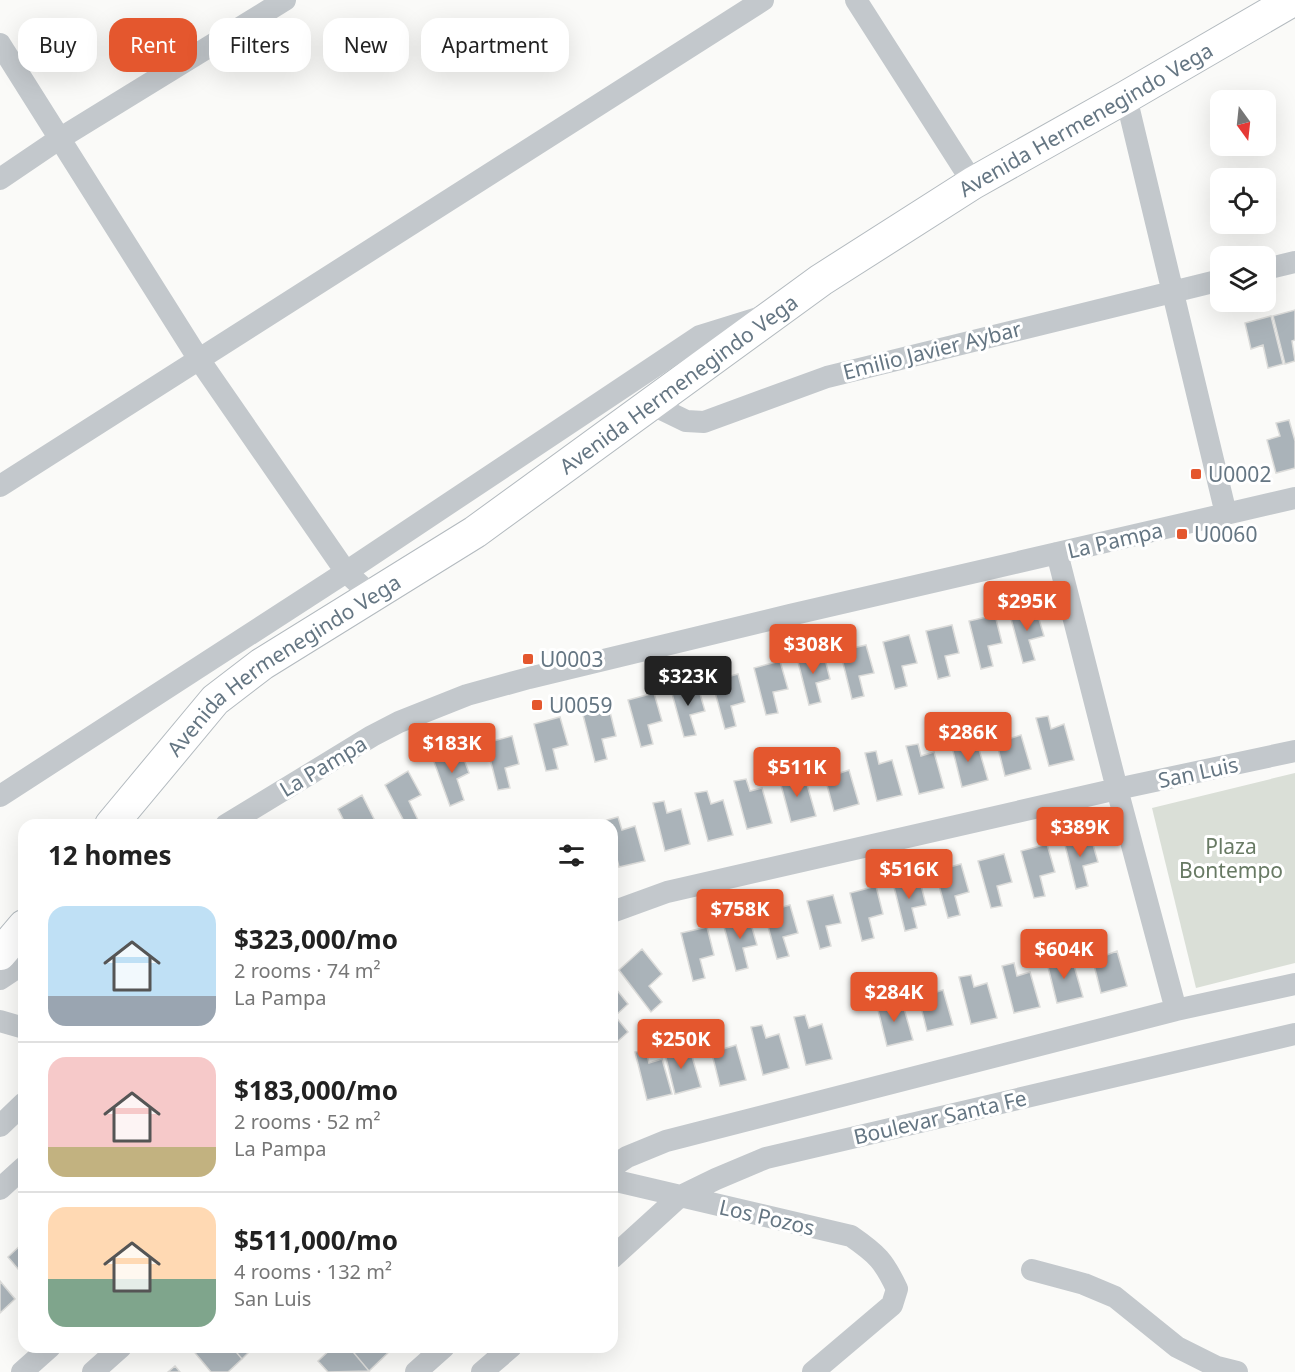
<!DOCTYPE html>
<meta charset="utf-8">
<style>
:root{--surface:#fff;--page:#f6f6f6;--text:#222;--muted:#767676;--line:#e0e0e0;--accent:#e4572e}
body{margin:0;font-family:"Noto Sans",sans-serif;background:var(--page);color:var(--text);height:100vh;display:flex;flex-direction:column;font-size:22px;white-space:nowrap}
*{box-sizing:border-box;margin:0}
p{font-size:20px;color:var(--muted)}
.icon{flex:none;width:33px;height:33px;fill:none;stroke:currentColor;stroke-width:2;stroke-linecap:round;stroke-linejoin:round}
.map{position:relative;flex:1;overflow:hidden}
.drawer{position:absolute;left:18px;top:819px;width:600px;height:534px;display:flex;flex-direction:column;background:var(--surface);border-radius:18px;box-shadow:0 6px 24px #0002}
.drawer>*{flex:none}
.banner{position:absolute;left:18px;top:18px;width:600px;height:54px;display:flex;gap:12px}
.needle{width:39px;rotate:165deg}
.tools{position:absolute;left:1210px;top:90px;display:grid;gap:12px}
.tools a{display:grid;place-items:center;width:66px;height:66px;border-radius:12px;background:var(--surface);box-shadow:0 6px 24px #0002;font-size:30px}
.price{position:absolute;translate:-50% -51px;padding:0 14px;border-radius:6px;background:var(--accent);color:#fff;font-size:20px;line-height:39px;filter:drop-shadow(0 2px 3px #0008)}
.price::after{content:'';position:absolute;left:50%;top:36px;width:18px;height:14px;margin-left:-9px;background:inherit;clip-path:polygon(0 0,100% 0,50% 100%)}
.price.current{background:#222;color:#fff}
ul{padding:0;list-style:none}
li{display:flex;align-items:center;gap:18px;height:150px;padding:0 30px}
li+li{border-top:2px solid var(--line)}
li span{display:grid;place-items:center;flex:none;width:168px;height:120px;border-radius:18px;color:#555}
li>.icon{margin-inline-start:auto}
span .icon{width:72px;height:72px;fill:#fffc;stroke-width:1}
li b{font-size:26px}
h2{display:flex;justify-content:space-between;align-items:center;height:72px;padding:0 30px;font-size:26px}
.chip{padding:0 21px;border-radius:18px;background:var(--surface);box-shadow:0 6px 24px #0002;font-size:21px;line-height:54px}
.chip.current{background:var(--accent);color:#fff}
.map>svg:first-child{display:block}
.green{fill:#dadfd7}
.building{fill:#aab3b9;stroke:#dcdcda;stroke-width:1.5}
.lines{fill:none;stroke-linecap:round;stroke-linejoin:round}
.secondary-casing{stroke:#b3babf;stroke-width:34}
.street{stroke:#c3c8cc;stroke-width:22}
.secondary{stroke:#fff;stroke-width:32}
.poi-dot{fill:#e4572e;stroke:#fff;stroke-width:2}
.labels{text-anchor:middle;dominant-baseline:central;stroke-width:6;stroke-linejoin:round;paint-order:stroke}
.street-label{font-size:21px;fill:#657683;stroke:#fff}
.poi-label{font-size:21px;fill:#657683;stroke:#fff;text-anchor:start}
.park-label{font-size:21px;fill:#687a64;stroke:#fff}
</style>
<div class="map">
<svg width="1295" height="1372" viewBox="0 0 1295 1372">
<rect width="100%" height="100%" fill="#fafaf8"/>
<path class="green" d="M1295,773V963L1196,988L1152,808Z"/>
<path class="building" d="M1295,310V340L1292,341L1295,361L1285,364L1273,316Z
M1271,316L1283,364L1268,368L1263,345L1251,349L1245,323Z
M1289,420L1295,441V468L1276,473L1267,440L1280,436L1276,423Z
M1036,609L1044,636L1029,640L1035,660L1023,663L1010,615Z
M995,615L1002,643L988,646L993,666L981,669L969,621Z
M952,625L959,653L945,656L950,676L938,679L926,631Z
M909,635L917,663L902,666L907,686L895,689L883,642Z
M866,645L874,673L859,676L864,696L852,699L840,651Z
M823,651L830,679L816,683L821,702L809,705L797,658Z
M780,661L788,689L773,692L778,713L766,715L754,668Z
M738,674L745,702L731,706L736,726L725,729L712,681Z
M697,683L705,711L690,715L696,735L684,737L671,690Z
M654,693L662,721L648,725L653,744L641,747L628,700Z
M609,708L616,736L602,739L607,759L595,762L583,715Z
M1048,716L1051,729L1064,724L1074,760L1049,766L1036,718Z
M560,717L568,745L553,749L558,769L546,771L534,724Z
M1005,726L1008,739L1021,735L1031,769L1005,776L993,728Z
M512,736L519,764L505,768L510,788L498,790L486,743Z
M962,737L965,750L978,746L988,780L962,787L950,739Z
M918,744L921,756L934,752L944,788L919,794L906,746Z
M460,748L469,773L457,779L464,800L450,806L433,759Z
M876,751L879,764L892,760L902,795L877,801L865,753Z
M833,761L837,774L849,770L859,804L834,811L821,763Z
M408,771L421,795L409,801L418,820L406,825L385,785Z
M790,772L793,785L806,781L816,816L791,822L778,774Z
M746,779L750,791L762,788L772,823L747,829L734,781Z
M707,791L711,804L723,800L733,835L708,841L695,793Z
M362,795L374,819L362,825H346L338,809Z
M664,801L667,813L681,809L690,844L665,851L653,803Z
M618,817L622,830L635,826L645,861L619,867L612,839V825H608L607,820Z
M1090,834L1098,862L1083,866L1088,886L1076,889L1064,841Z
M1047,844L1055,872L1040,876L1045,896L1034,898L1021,851Z
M1004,854L1012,882L997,886L1002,906L991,908L978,861Z
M961,864L969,892L955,896L960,915L948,918L935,871Z
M919,877L926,905L912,908L917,928L905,931L893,883Z
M876,886L883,914L869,918L874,938L862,941L850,893Z
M833,895L841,923L826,926L831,946L820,949L807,901Z
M790,905L798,933L783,937L789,956L777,959L764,912Z
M749,917L757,945L743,948L748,968L736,971L723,923Z
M707,927L714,955L700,959L705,978L693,981L681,933Z
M1100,943L1104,956L1117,951L1127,986L1101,993L1089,945Z
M642,949L662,974L649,986L662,1002L651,1012L619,970Z
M1057,954L1060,966L1073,962L1083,997L1057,1003L1045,955Z
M1014,963L1017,976L1030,972L1040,1007L1014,1013L1002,966Z
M971,975L974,987L987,983L997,1018L971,1024L959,977Z
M927,981L930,994L943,990L953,1025L927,1031L915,983Z
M612,984L628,1004L615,1016L628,1032L618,1041L612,1034Z
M887,996L890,1009L903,1005L913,1040L887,1046L875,998Z
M805,1015L809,1028L822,1024L832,1059L806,1065L794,1017Z
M762,1025L766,1038L779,1034L789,1068L763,1075L751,1027Z
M719,1036L723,1049L736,1045L746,1080L720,1086L708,1038Z
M675,1044L678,1056L691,1053L701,1087L675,1094L663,1046Z
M646,1050L649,1063L662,1059L672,1094L647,1100L635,1052Z
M24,1242V1276L8,1257Z
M0,1281L15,1299L0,1313Z
M232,1347H254L242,1359Z
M232,1347L242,1359L228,1372H211L191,1348Z
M333,1347H349L369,1371L328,1372L318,1361Z
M349,1347H390L392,1349L369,1371Z
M175,1366L180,1372H168Z"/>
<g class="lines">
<g class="secondary-casing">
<g id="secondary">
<path id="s1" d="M111,825L215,700L262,664L475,532L821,280L973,183L1126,97L1293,0"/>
<path d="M0,954L24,926"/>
</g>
</g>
<path class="street" d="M856,0L973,183
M0,44L198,358L346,572L371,595
M1126,97L1226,514
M0,179L59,139L285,0
M1266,269L1295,262
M651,404L686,421L704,422L827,377L1221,280
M0,486L763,0
M1057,553L1117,789L1176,1010
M0,796L346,572L700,336L758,318
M226,825L372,736L399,722L467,695L529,678L790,615L1295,498
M612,912L667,892L1117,789L1295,751
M0,979L24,963
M0,1021L24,1028
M0,1126L24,1103
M612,1167L627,1157L666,1141L1176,1010L1295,984
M612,1180L851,1236C877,1254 884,1261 897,1289L892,1305L813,1372
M0,1189L24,1167
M612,1258L679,1197L716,1179L766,1158L1295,1034
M1032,1270L1084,1284L1115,1297L1177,1347L1217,1367L1237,1372
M22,1372L50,1347
M93,1372L121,1347
M416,1372L444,1347
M482,1372L511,1347"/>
<use href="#secondary" class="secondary"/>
</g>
<g class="poi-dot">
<rect x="1190" y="468" width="12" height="12" rx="3"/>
<rect x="1176" y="528" width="12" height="12" rx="3"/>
<rect x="522" y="653" width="12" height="12" rx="3"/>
<rect x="531" y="699" width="12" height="12" rx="3"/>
</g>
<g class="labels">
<g class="street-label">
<text stroke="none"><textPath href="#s1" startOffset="1210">Avenida Hermenegindo Vega</textPath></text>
<text transform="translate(932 350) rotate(-14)">Emilio Javier Aybar</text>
<text stroke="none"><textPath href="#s1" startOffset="724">Avenida Hermenegindo Vega</textPath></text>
<text transform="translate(1115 540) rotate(-13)">La Pampa</text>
<text stroke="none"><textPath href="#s1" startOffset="238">Avenida Hermenegindo Vega</textPath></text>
<text transform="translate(323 766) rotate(-31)">La Pampa</text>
<text transform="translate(1198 772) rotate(-12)">San Luis</text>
<text transform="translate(940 1117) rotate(-13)">Boulevar Santa Fe</text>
<text transform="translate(767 1217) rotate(13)">Los Pozos</text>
</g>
<g class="poi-label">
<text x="1208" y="474">U0002</text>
<text x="1194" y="534">U0060</text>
<text x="540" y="659">U0003</text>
<text x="549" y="705">U0059</text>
</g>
<g class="park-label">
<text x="1231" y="846">Plaza<tspan x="1231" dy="24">Bontempo</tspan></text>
</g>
</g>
</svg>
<div class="tools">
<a><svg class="needle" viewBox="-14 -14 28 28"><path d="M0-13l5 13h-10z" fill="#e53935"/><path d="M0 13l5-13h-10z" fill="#767676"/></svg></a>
<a><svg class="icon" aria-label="locate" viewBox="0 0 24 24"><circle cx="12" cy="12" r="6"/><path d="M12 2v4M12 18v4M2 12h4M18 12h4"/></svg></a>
<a><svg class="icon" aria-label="layers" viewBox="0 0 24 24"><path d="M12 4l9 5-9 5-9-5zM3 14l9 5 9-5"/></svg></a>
</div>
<b class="price" style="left:1027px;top:632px">$295K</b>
<b class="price" style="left:813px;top:675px">$308K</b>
<b class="price current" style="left:688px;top:707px">$323K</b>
<b class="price" style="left:968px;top:763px">$286K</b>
<b class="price" style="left:452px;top:774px">$183K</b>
<b class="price" style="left:797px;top:798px">$511K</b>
<b class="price" style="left:1080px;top:858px">$389K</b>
<b class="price" style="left:909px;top:900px">$516K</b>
<b class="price" style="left:740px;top:940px">$758K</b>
<b class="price" style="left:1064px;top:980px">$604K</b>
<b class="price" style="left:894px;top:1023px">$284K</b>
<b class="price" style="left:681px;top:1070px">$250K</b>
<div class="banner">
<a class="chip">Buy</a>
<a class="chip current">Rent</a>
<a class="chip">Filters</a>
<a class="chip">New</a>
<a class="chip">Apartment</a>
</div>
<section class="drawer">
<h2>12 homes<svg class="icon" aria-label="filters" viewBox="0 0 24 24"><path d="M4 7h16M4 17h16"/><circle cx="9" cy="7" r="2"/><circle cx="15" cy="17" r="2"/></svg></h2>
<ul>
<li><span style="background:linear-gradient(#bfe0f5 75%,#9aa5b1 0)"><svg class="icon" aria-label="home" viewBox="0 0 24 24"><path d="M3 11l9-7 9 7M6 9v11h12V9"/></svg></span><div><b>$323,000/mo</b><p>2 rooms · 74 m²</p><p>La Pampa</p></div></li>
<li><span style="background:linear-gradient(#f6c9c9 75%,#c2b280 0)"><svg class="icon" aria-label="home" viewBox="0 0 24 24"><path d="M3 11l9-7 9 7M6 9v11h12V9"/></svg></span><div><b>$183,000/mo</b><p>2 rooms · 52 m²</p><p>La Pampa</p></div></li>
<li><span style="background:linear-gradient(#ffd9b3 60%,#7fa58c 0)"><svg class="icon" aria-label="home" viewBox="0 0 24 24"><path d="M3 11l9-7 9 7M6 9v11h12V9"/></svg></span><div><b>$511,000/mo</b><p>4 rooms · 132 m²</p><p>San Luis</p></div></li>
</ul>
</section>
</div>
